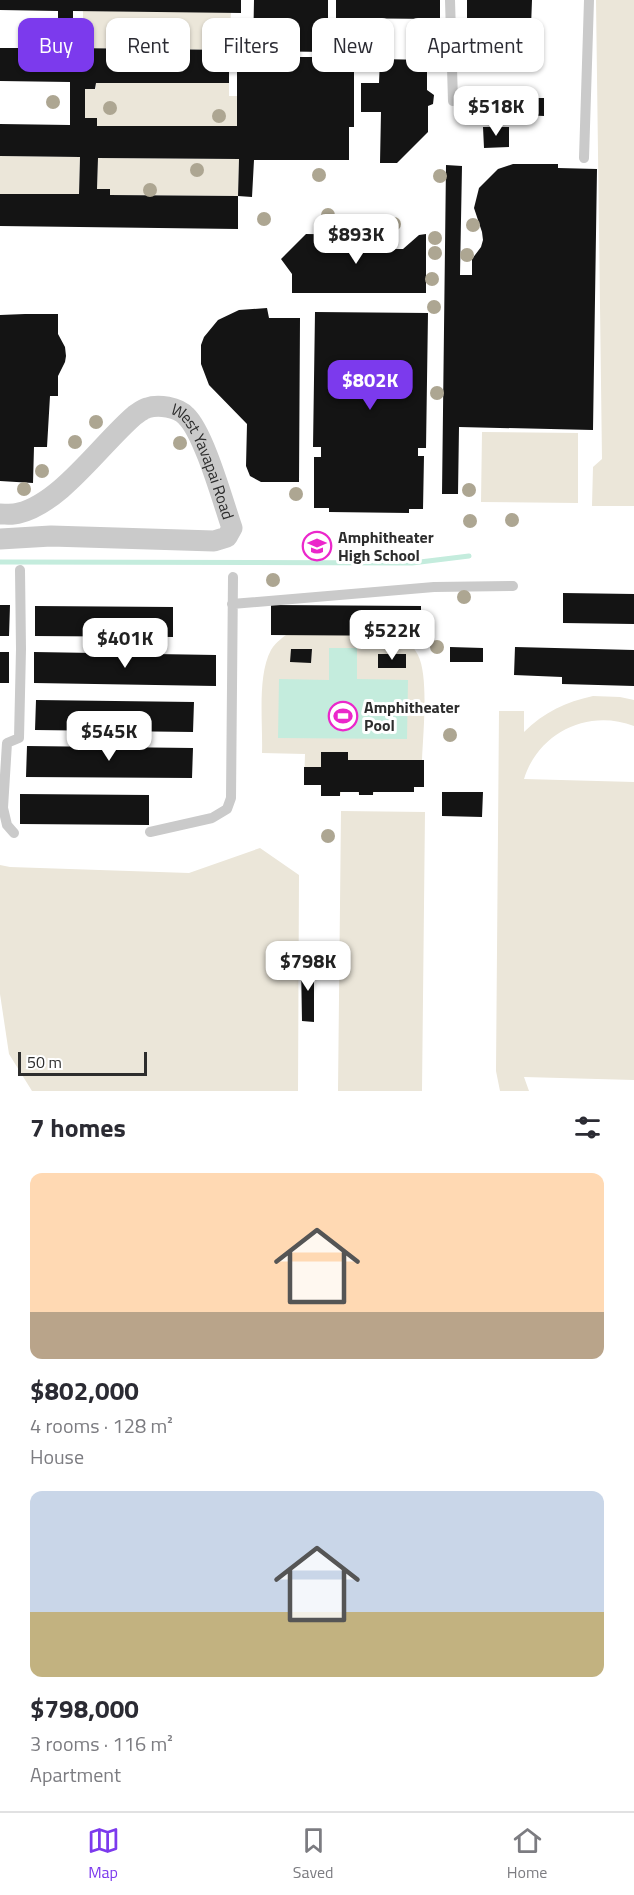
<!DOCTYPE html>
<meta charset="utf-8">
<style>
:root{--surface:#fff;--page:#f2f2f3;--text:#2b2b33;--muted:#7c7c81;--line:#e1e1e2;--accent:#7c3aed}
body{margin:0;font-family:"Titillium Web",sans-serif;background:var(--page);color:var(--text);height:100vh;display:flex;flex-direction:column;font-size:22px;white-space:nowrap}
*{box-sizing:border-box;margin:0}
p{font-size:20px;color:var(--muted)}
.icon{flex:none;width:33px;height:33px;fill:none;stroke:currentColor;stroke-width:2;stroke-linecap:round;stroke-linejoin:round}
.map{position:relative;height:1091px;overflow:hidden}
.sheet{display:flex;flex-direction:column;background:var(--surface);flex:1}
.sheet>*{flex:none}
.top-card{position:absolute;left:18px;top:18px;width:598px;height:54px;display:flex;gap:12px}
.scale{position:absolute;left:18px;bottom:15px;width:129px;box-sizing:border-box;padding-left:6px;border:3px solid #2d2d2d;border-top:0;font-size:16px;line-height:21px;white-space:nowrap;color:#2d2d2d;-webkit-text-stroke:4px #fff;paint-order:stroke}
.price{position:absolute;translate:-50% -51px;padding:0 14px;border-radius:12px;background:#fff;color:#222;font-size:20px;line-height:39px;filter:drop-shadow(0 2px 3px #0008)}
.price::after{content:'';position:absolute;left:50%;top:36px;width:18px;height:14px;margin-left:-9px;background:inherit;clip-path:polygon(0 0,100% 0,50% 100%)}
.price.active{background:var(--accent);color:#fff}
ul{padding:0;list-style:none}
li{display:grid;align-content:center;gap:12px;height:318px;padding:0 30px}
li span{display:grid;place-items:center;height:186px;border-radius:12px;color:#555}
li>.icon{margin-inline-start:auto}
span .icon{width:108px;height:108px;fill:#fffc;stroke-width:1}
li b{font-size:26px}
h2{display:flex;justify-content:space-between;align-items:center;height:72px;padding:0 30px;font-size:26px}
.pill{padding:0 21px;border-radius:12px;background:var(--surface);box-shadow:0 2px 4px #0004;font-size:21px;line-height:54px}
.pill.active{background:var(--accent);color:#fff}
.tabs{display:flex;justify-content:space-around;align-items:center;height:84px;border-top:2px solid var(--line);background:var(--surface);font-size:16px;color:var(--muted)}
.tabs a{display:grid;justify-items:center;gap:3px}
.tabs .active{color:var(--accent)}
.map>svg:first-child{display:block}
.green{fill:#ebe6d9}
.water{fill:#c4ecdd}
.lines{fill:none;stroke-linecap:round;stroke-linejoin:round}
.stream{stroke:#c4ecdd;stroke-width:5}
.building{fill:#141414}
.lane{stroke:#cacaca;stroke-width:10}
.street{stroke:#cacaca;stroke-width:21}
.tree{fill:#ada692}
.labels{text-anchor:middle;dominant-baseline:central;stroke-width:6;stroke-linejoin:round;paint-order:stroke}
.street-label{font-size:16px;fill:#2d2d2d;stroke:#fff}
.poi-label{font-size:16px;font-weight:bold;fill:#2d2d2d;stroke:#fff;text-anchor:start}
</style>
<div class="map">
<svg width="634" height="1091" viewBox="0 0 634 1091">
<rect width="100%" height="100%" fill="#fff"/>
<path class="green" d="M596,0H634V506H592L593,467L602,459Z
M83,11L231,12L229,50L83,48Z
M96,83H229V96H237V126H97L85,118V89H96Z
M0,156L80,157L79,194H0Z
M98,158L239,159L238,196L110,195V189H97Z
M482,432L578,433V503L481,502Z
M292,631H395C405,638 412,644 418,655C429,677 423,733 422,760H424V787H414V792H374L373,795H359L358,792H341L340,796H321V785H304L305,754L262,753C263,723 257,676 271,650C276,642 284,636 292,631Z
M593,696L620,697L634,700V726C588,708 538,733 524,779L634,782V1080L524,1077L529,1091H500L496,1071L499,711H524V732C544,712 566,702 593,696Z
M341,811L425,812L422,1091H338Z
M260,848L299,875L298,1091H32L9,1054L0,994V865L10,867L189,873Z"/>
<path class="water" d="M329,648H357V679L408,680L407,739L278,738L279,679L329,680Z"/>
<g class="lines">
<path class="stream" d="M0,562L412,563L469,556"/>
</g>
<path class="building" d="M0,0H241V13L73,11V48L229,50V83H96L95,89H85V118H97V126H237V57H354V127H349V160H254L252,197L238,196L239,159L98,158L97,189H110V195L238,196V229L0,226V194H79L80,157L0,156V124L70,125V82L0,81V48H58V11L0,10Z
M254,0H328V52L253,51Z
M336,0H440V19L336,18Z
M467,0H532L531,27H512V72L473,71V27H467Z
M380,59L427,60V90L434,95L433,104L428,106V132L397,163H380L381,112H361V83H379Z
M499,90L532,91V98H544V116L499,114Z
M483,127H509V147L484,148Z
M513,164H558V168L597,169L593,430L459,427L458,494H442L446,165L462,166L460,275H472V259L481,247L483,240L482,232L474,208L479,188L498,169Z
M306,234L382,235L383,249H403L419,235L426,234V293H292V274L281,259Z
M267,308L269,318H300L299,482H261L250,476L246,466L247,424L209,385L201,364V345L204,337L218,320L239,310Z
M315,312L428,313L426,448H418V456H424L423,509H409V513L329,512V508H314V457H321V447H313Z
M25,314H58V334L65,347L66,356L65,362L58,376V396H50L47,447H34L33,483L0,481V315Z
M563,593L634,594V624L563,623Z
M0,605H10L9,636H0Z
M271,605L421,606V636L271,635Z
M35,606L173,607V637L35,636Z
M450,647L483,648V662H450Z
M515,647L634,650V686L562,684V677L514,675Z
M291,649H312L311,663L290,662Z
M0,652H9V683H0Z
M34,652L216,655V686L34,683Z
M378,654H406V668H378Z
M36,700L194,702L193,732L35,730Z
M27,746L193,748L192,778L26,777Z
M321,752H348V760H424V787H414V792H373V795H359V792H340V796H321V785H304V767H321Z
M442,792H483L482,817L442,816Z
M20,794L149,795V825L20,824Z
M301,964H314V1022L302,1021Z"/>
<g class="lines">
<path class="lane" d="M450,0L453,101
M584,158L589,0
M232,604L434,587L513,586
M150,832L212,818L227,809L231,798L233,577
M14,833L7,825L3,808L7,743L19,738L21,649L20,570"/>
<path class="street" id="s1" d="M0,514C6,514 13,515 19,513C61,503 101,444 135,415C138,413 143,409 147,408C158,404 178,407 186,416C204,433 223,502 232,528L227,537L214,541L51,536L0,539"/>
</g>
<g class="tree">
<circle cx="161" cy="33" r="7"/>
<circle cx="125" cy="37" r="7"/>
<circle cx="465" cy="56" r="7"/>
<circle cx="53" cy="102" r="7"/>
<circle cx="110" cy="108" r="7"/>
<circle cx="219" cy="116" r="7"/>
<circle cx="197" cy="170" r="7"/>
<circle cx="319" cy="175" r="7"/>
<circle cx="440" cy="176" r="7"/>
<circle cx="150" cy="190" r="7"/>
<circle cx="328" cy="215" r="7"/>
<circle cx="264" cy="219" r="7"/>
<circle cx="394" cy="224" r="7"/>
<circle cx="473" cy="225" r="7"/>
<circle cx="435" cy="238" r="7"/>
<circle cx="435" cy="253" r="7"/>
<circle cx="467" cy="255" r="7"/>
<circle cx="432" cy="279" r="7"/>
<circle cx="434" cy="307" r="7"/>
<circle cx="437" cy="393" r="7"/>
<circle cx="96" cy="422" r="7"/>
<circle cx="75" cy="442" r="7"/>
<circle cx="180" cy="443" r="7"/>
<circle cx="42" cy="471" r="7"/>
<circle cx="24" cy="489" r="7"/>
<circle cx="469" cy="490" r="7"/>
<circle cx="296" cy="494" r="7"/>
<circle cx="512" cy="520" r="7"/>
<circle cx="470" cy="521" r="7"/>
<circle cx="273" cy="580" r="7"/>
<circle cx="464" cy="597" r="7"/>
<circle cx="437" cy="647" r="7"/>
<circle cx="450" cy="735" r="7"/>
<circle cx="328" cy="836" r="7"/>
</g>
<defs>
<g id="school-ring" transform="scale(1.5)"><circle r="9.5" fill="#fff" stroke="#eb27cb" stroke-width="1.5"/><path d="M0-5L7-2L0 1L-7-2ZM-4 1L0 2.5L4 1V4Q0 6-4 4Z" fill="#eb27cb"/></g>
<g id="stadium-ring" transform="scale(1.5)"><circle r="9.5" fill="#fff" stroke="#eb27cb" stroke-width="1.5"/><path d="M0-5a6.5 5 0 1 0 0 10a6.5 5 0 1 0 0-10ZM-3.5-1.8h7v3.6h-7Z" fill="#eb27cb"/></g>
</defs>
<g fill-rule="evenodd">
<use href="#school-ring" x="317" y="546"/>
<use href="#stadium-ring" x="343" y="716"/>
</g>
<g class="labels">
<g class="street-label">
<text stroke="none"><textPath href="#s1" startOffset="276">West Yavapai Road</textPath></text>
</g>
<g class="poi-label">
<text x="338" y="537">Amphitheater<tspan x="338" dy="18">High School</tspan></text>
<text x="364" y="707">Amphitheater<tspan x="364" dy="18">Pool</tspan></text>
</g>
</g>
</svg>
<div class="scale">50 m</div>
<b class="price" style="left:496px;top:137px">$518K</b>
<b class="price" style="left:356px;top:265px">$893K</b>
<b class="price active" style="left:370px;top:411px">$802K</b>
<b class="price" style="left:392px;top:661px">$522K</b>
<b class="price" style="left:125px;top:669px">$401K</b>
<b class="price" style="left:109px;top:762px">$545K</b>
<b class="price" style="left:308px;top:992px">$798K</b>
<div class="top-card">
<a class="pill active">Buy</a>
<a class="pill">Rent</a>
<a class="pill">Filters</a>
<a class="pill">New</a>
<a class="pill">Apartment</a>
</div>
</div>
<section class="sheet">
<h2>7 homes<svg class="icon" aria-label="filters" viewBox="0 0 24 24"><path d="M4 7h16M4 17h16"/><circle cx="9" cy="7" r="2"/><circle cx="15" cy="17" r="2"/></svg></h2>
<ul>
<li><span style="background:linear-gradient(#ffd9b3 75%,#b9a48a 0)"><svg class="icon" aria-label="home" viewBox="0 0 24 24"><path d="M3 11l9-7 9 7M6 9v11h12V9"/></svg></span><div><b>$802,000</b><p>4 rooms · 128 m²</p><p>House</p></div></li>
<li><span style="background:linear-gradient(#c9d6e8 65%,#c2b280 0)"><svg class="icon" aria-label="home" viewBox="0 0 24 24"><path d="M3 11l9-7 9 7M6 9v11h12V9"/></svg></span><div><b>$798,000</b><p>3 rooms · 116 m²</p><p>Apartment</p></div></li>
</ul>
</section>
<nav class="tabs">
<a class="active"><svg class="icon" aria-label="map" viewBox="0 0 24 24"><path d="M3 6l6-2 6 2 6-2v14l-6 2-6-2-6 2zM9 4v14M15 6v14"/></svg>Map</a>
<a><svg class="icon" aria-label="saved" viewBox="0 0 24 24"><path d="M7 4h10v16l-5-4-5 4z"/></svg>Saved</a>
<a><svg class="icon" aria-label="home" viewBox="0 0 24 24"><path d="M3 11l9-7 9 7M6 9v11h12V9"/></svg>Home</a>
</nav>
